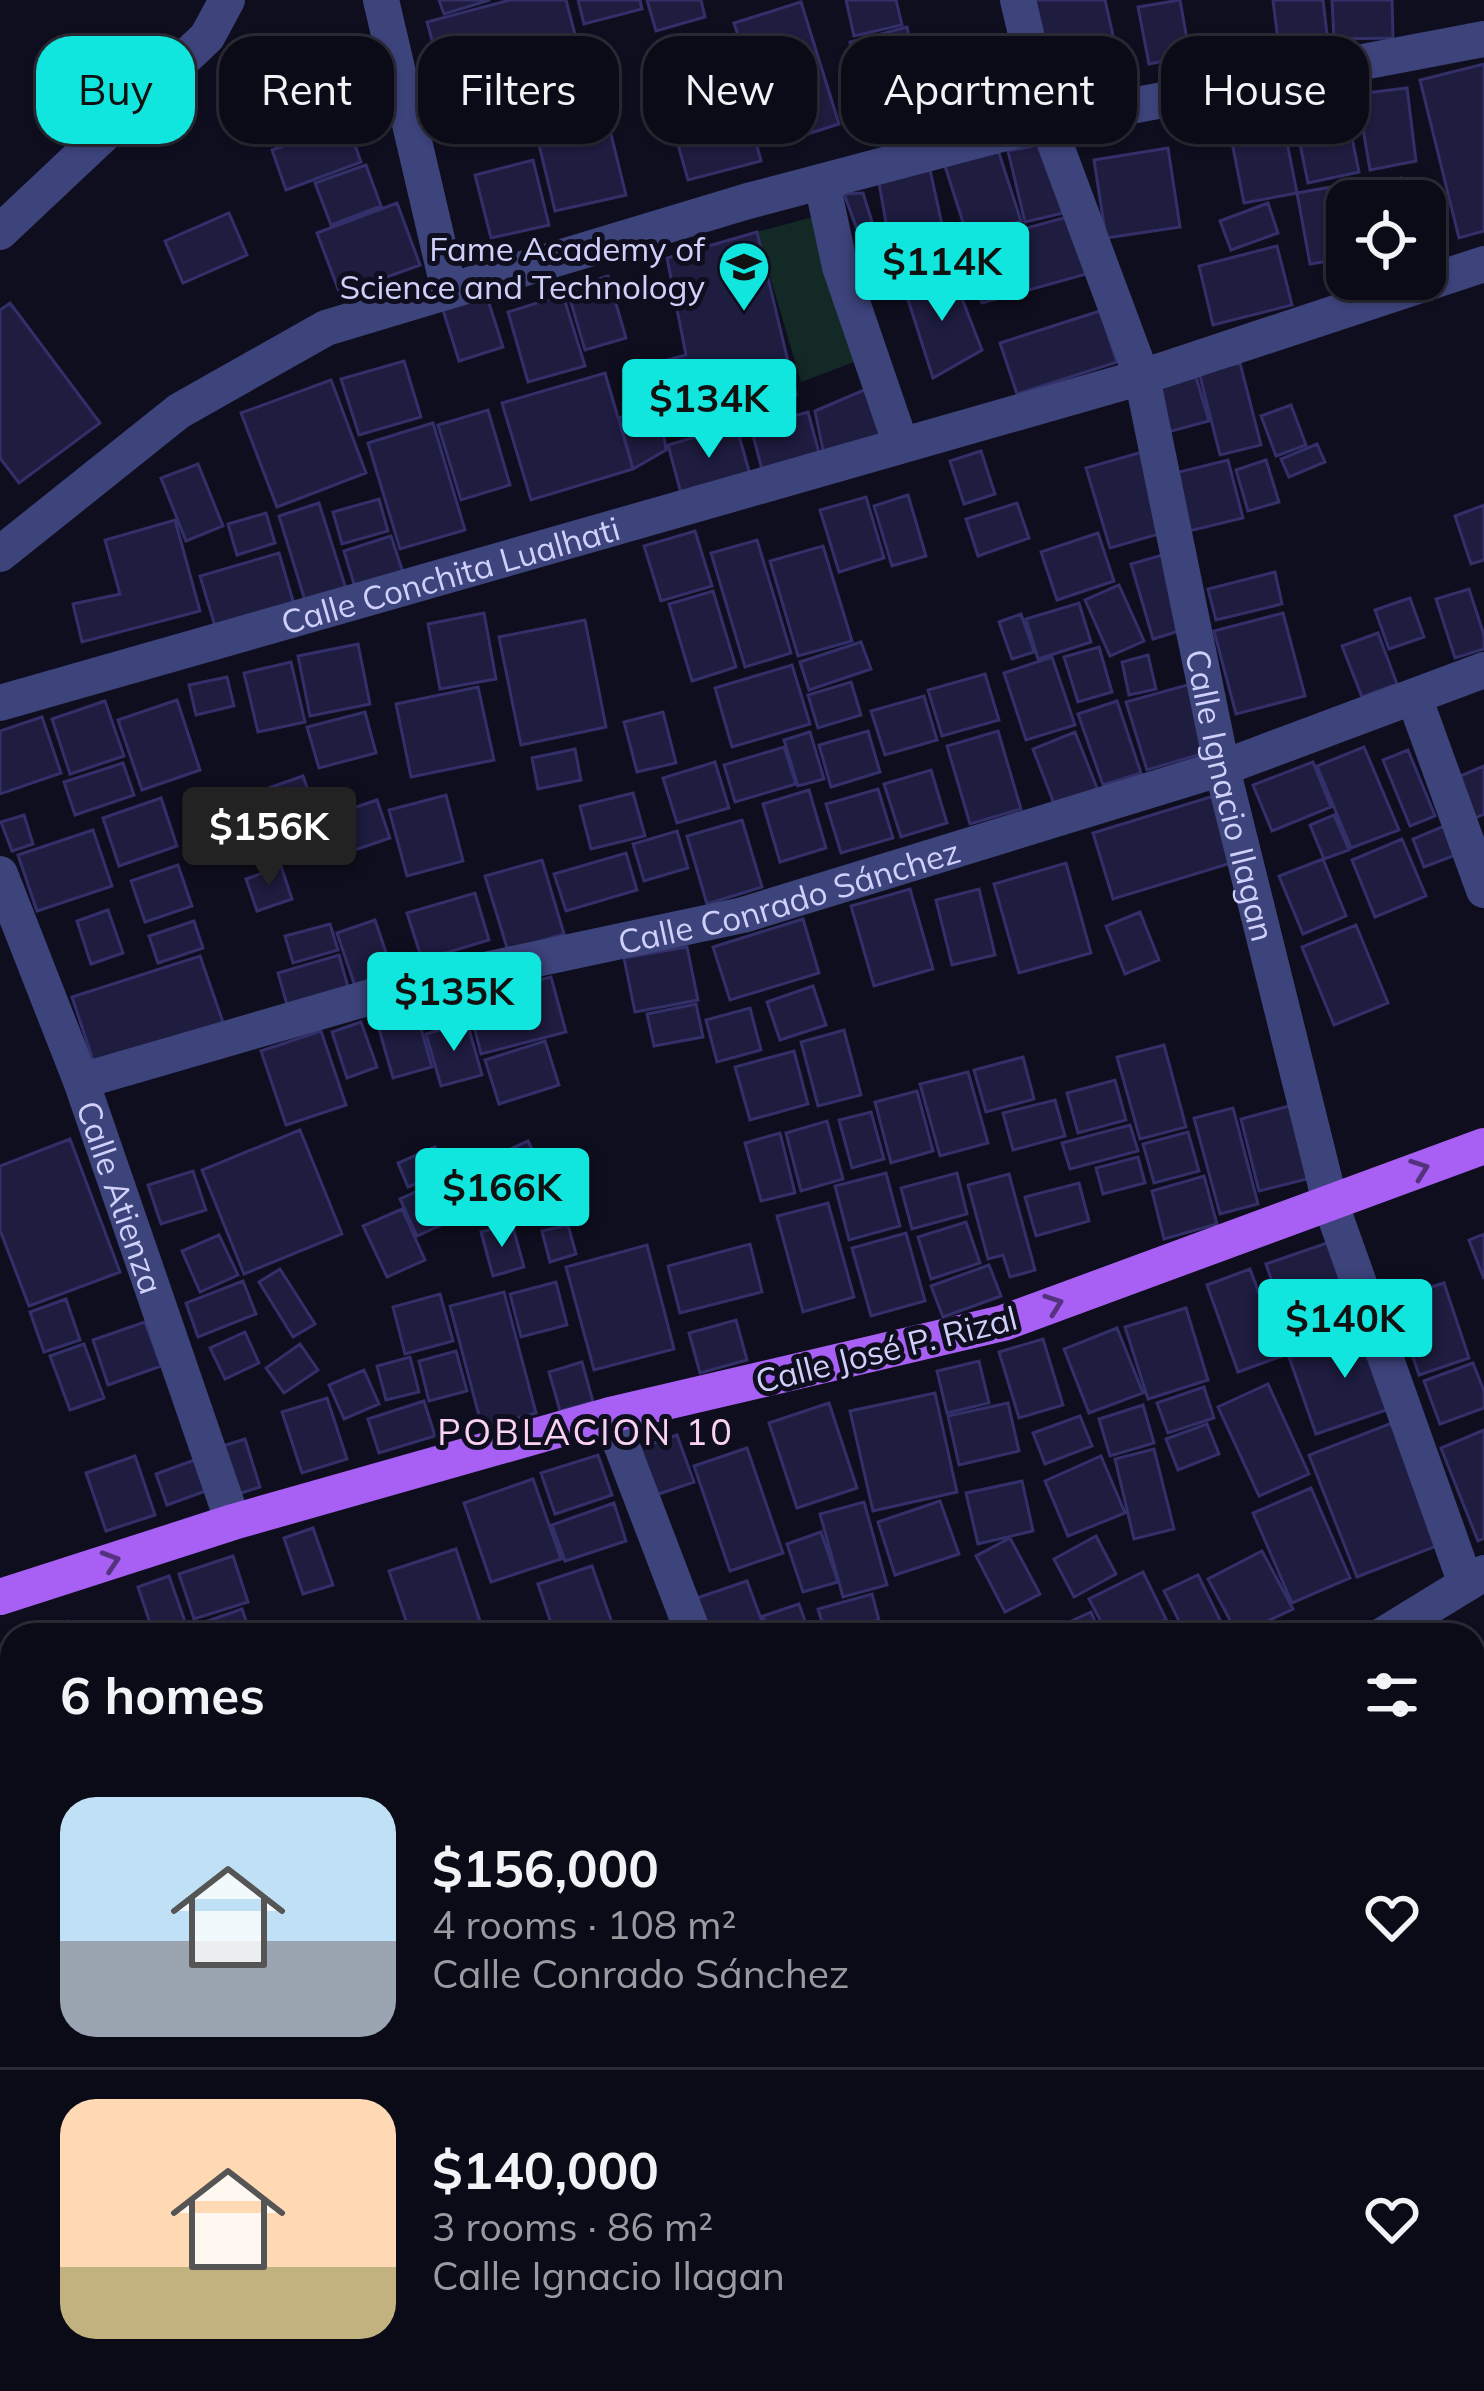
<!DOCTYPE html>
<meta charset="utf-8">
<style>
:root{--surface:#0b0a17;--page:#141320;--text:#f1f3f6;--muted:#9a9aa1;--line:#2b2b36;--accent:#11e6de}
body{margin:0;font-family:Mulish,sans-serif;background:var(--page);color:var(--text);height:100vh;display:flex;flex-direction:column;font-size:45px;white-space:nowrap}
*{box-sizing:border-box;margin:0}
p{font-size:39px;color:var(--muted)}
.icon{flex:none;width:66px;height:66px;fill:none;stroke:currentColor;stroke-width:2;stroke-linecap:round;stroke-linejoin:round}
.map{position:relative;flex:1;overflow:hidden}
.sheet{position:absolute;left:0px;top:1623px;width:1485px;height:768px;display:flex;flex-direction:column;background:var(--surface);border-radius:36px 36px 0 0;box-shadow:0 3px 9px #0004,0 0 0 3px var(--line)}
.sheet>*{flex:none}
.top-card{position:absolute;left:36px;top:36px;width:1413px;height:108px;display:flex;gap:24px}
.buttons{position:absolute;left:1326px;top:180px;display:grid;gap:24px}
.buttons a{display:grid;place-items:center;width:120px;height:120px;border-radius:24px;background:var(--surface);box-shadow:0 3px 9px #0004,0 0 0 3px var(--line);font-size:60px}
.price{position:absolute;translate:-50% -102px;padding:0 27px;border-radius:12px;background:var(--accent);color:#111;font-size:39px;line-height:78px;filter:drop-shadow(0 3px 6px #0008)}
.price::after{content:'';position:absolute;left:50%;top:72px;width:36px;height:27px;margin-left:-18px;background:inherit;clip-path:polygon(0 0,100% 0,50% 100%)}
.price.on{background:#222;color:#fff}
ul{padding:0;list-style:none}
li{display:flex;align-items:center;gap:36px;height:300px;padding:0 60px}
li+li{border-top:3px solid var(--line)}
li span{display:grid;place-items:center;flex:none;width:336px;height:240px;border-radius:36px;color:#555}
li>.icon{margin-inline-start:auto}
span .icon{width:144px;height:144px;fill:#fffc;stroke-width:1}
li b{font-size:51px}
h2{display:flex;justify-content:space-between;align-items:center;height:144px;padding:0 60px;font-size:51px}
.pill{padding:0 42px;border-radius:36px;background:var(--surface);box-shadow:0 3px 9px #0004,0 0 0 3px var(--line);font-size:42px;line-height:108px}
.pill.on{background:var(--accent);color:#111}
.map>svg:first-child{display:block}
.green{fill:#122925}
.building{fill:#1e1c3f;stroke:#332f69;stroke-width:3}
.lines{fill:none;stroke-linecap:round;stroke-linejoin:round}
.minor{stroke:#3d437b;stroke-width:36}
.major{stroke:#a85ff3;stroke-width:36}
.oneway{stroke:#54327e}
.labels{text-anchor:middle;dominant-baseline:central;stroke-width:10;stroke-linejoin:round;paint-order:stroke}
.poi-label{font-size:33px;fill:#d0d1fb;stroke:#0f0e1f;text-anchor:end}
.street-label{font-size:33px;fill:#d0d1fb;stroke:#0f0e1f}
.neighbourhood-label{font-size:36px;letter-spacing:3px;fill:#fcd2f2;stroke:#0f0e1f}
</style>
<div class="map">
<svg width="1484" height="2391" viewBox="0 0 1484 2391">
<rect width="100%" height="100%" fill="#0f0e1f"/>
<path class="green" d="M816,216L862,359L801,382L757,232Z"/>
<path class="building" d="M439,0H490L444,14Z
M510,0H566L577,42L442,77L427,22Z
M578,0H640L642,9L584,24Z
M647,0H701L705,17L656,31Z
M846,0H896L902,25L854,36Z
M1032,0H1105L1126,93L1054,109Z
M1180,0L1190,56L1149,64L1138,7Z
M1273,0H1323L1328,43L1279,49Z
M1332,0H1392L1393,38L1334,39Z
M801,2L839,124L773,145L734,23Z
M907,27L929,130L873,140L850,42Z
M364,47L381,105L332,118L316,60Z
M596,50L610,102L539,122L525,70Z
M312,64L323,99L302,105L291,70Z
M1484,64V231L1459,238L1420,80Z
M285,75L295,105L242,123L232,94Z
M738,75L761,161L688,180L664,95Z
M524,85L531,118L489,128L482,95Z
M1407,88L1416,161L1370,170L1357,94Z
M475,92L482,115L449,125L442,102Z
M1343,94L1359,172L1308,183L1292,105Z
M1278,97L1297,193L1244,203L1225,107Z
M605,110L626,195L555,211L535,128Z
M347,123L361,162L286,190L272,150Z
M1052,142L1068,212L1025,222L1008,151Z
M997,147L1021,221L968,238L944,163Z
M1168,148L1180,227L1106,238L1094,160Z
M533,160L549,225L491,238L475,175Z
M366,165L381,206L331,225L315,183Z
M929,165L951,266L895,275L878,177Z
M1401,178L1406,201H1359L1356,188Z
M1348,184L1351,201H1347V258L1310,264L1297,193Z
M863,193L887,270L874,275L844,194Z
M397,203L420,265L340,294L317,233Z
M1268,203L1278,233L1231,250L1220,221Z
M229,213L247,255L183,283L165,241Z
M1074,215L1090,273L982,303L965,245Z
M757,232L796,395L671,431L652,364L686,355L667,258Z
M1277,246L1292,305L1213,325L1199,266Z
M608,276L626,338L585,350L567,289Z
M954,278L982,350L933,378L903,284Z
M563,295L585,366L528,382L508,312Z
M487,297L503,347L459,361L443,310Z
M10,303L100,423L19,483L0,458V310Z
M1100,311L1117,362L1017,394L1000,343Z
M404,361L421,417L359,435L341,379Z
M1240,363L1261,445L1220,455L1199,372Z
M605,373L633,469L531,500L502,403Z
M1196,377L1209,421L1164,433L1152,389Z
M331,380L366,473L277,507L241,413Z
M871,387L896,438L825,460L815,411Z
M659,403L666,450L633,469L619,418Z
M1291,405L1306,445L1276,456L1261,416Z
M488,410L510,485L461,500L438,425Z
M808,412L821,460L763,473L751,428Z
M433,423L465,530L400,549L368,443Z
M736,425L751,478L682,497L668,445Z
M1317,444L1325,462L1289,477L1281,459Z
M981,451L995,494L964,504L950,461Z
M1142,452L1166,532L1110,548L1086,468Z
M1228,460L1243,518L1189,531L1175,473Z
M1266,460L1279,502L1248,511L1236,470Z
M198,464L223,526L186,541L161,478Z
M908,495L926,556L892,566L874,506Z
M866,497L884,558L839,572L820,510Z
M379,499L388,531L342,544L333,512Z
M319,503L347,592L306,604L279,516Z
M1017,503L1029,538L978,556L966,519Z
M1484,505V560L1471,564L1455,516Z
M266,513L275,543L237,555L228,524Z
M175,520L200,611L82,642L73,604L120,594L105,540Z
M695,531L712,586L661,601L644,546Z
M1098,533L1114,581L1057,600L1041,552Z
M391,536L405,579L357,594L344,551Z
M757,540L791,653L745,667L711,553Z
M823,546L852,641L798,656L770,561Z
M279,553L296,611L217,633L200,576Z
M1169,553L1192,627L1153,639L1131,564Z
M1275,572L1282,604L1216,620L1208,589Z
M1119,585L1144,641L1110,656L1085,600Z
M1469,589L1484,635V649L1455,658L1436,599Z
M713,591L736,667L692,681L669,604Z
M1410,598L1424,637L1389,649L1375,610Z
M1079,603L1091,642L1038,659L1026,619Z
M484,613L496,679L440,689L428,624Z
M1283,613L1305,696L1236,714L1214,631Z
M1021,614L1034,652L1012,659L999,622Z
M585,620L606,727L521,745L499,637Z
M1378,633L1397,684L1362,697L1342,646Z
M861,642L871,669L809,690L800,662Z
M358,644L370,704L310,716L298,656Z
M1099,647L1112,692L1078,702L1064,657Z
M1148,655L1156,689L1129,695L1122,662Z
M1052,657L1075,725L1026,740L1004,673Z
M291,662L305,722L258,732L244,673Z
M792,665L810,724L732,747L715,688Z
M985,674L999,720L942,736L928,690Z
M227,677L234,706L196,715L189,685Z
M851,682L861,715L818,728L808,695Z
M1198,682L1218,749L1147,770L1126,702Z
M478,687L494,760L411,777L396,704Z
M924,696L937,740L885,755L871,711Z
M177,700L200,770L142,790L118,720Z
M105,701L124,756L70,774L52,719Z
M1117,701L1141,773L1103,785L1078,714Z
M365,712L376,753L319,768L307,727Z
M663,712L676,763L637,772L624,722Z
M42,717L61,773L0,794V731Z
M868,731L880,772L831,787L819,745Z
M998,731L1021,809L970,824L947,746Z
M810,732L824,779L798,786L784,740Z
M1075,732L1099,793L1056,809L1033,749Z
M784,747L796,784L735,802L724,765Z
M1364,747L1399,830L1351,848L1317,766Z
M575,749L581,780L538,789L532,758Z
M1408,750L1435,816L1410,826L1383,760Z
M715,762L729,808L677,823L663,778Z
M1313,762L1331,807L1272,831L1253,785Z
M123,763L134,795L75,815L64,782Z
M1484,766V814L1475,818L1458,777Z
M931,770L947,823L901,837L884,784Z
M303,776L315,810L237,836L226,803Z
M878,789L893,838L841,853L826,804Z
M809,790L826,848L780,862L763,804Z
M633,793L645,836L591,849L580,806Z
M1220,794L1241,860L1113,899L1093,833Z
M446,795L463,861L407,876L389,810Z
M161,798L177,846L119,866L103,818Z
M377,800L390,838L328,859L315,821Z
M24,815L33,844L12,851L1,822Z
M1334,815L1349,850L1324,859L1310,825Z
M742,820L762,887L707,904L687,836Z
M1454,822L1466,851L1424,867L1413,839Z
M93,830L112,886L37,911L18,855Z
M677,831L688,868L644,881L633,844Z
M1402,839L1426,896L1375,917L1352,860Z
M626,853L637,890L566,911L554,874Z
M1323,859L1346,916L1303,934L1279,876Z
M542,860L564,934L508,951L485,876Z
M1066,863L1091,953L1019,973L994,884Z
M178,865L192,906L145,922L131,881Z
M281,866L292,899L257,911L246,879Z
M910,889L933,969L874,986L851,906Z
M979,889L995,955L952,965L936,900Z
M475,893L489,940L422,960L407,913Z
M108,910L123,953L91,964L77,921Z
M1140,912L1159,960L1125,974L1106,926Z
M803,919L819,973L730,1000L713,947Z
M375,920L394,976L356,989L337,933Z
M194,921L203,948L158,963L149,936Z
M330,924L338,950L293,963L285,936Z
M1356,925L1388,1003L1334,1025L1302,947Z
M687,947L698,1000L635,1012L624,958Z
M339,955L350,994L289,1012L278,973Z
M200,956L224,1025L95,1066L72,997Z
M551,977L566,1032L481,1054L467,998Z
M813,986L826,1025L780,1040L767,1002Z
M696,1004L703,1037L654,1046L647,1014Z
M750,1008L761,1050L717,1062L706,1020Z
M418,1018L432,1067L393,1078L379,1029Z
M361,1022L377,1067L347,1078L332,1032Z
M467,1022L482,1075L441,1086L426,1034Z
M844,1030L861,1095L818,1106L801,1042Z
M321,1031L346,1105L286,1125L261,1051Z
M545,1041L559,1085L499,1104L485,1060Z
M1164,1045L1186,1127L1140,1139L1117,1057Z
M794,1051L808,1104L750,1120L735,1067Z
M1023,1057L1034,1099L986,1112L974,1070Z
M968,1072L988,1143L940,1156L920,1084Z
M1115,1080L1126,1120L1078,1133L1067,1093Z
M917,1091L933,1151L891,1163L875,1102Z
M1055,1100L1065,1136L1013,1150L1003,1113Z
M1300,1103L1319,1176L1259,1191L1241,1119Z
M1233,1108L1258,1204L1220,1214L1194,1118Z
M871,1112L884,1159L852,1168L839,1120Z
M827,1121L843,1179L801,1191L786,1133Z
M1130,1125L1138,1151L1070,1169L1062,1143Z
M300,1130L342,1234L244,1274L202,1170Z
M1188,1132L1199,1171L1154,1183L1143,1144Z
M780,1133L795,1193L761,1201L745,1143Z
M70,1139L120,1272L29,1306L0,1230V1166Z
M528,1141L545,1177L417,1236L400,1199Z
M435,1147L445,1172L408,1187L398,1163Z
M1138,1157L1145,1183L1103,1194L1096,1168Z
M193,1171L206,1210L161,1224L148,1185Z
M886,1173L900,1226L849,1240L835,1186Z
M957,1173L967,1214L912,1229L901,1188Z
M1009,1174L1035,1270L1010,1277L1003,1255L988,1259L968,1185Z
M1204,1176L1217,1224L1164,1239L1152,1191Z
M1079,1183L1089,1221L1036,1236L1025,1197Z
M828,1203L854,1297L803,1312L777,1216Z
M402,1209L425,1260L387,1277L363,1226Z
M966,1222L980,1263L931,1279L918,1237Z
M512,1224L524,1267L493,1276L481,1232Z
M568,1225L576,1254L550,1262L542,1231Z
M906,1233L925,1301L871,1316L852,1248Z
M1484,1234V1279L1469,1240Z
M219,1235L238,1275L200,1292L182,1251Z
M1333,1241L1358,1317L1292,1340L1266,1264Z
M750,1244L762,1292L680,1313L668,1266Z
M647,1245L674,1349L594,1370L566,1267Z
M989,1265L1001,1296L943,1317L931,1286Z
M280,1269L315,1324L293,1337L259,1282Z
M1250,1269L1282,1356L1238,1372L1207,1285Z
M243,1281L256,1314L198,1337L186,1303Z
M556,1282L567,1325L521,1337L510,1294Z
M1444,1283L1469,1358L1419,1375L1394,1299Z
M504,1292L536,1413L482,1427L450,1306Z
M440,1294L453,1341L405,1354L393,1307Z
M66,1299L80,1340L44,1352L30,1312Z
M1186,1308L1208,1380L1148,1399L1125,1327Z
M736,1320L747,1360L700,1373L689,1333Z
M145,1322L161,1366L108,1385L93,1340Z
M1117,1328L1143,1393L1089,1413L1064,1349Z
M1374,1328L1401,1405L1316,1434L1289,1357Z
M245,1332L259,1363L225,1379L210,1348Z
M1043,1339L1063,1405L1019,1418L999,1352Z
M84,1344L104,1398L70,1410L50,1356Z
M300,1344L318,1370L284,1393L266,1368Z
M456,1351L467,1391L429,1401L419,1361Z
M410,1357L419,1392L386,1400L377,1366Z
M979,1361L989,1403L947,1413L937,1371Z
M582,1362L593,1402L560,1411L549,1372Z
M1473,1363L1484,1391V1408L1440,1424L1424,1381Z
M364,1370L379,1404L344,1419L329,1385Z
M1268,1384L1309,1474L1259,1496L1218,1407Z
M1204,1387L1214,1418L1168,1433L1157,1403Z
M935,1393L957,1492L873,1511L850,1411Z
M327,1398L347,1459L302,1473L282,1412Z
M424,1401L435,1436L379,1453L368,1419Z
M829,1403L857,1488L797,1508L769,1423Z
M1008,1403L1019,1451L959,1465L948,1416Z
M1143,1405L1154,1443L1110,1456L1099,1419Z
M1080,1416L1092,1446L1045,1464L1033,1433Z
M1392,1423L1439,1545L1357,1577L1309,1455Z
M1207,1424L1219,1454L1178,1470L1166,1439Z
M1484,1430V1538L1478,1541L1441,1448Z
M677,1435L694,1482L656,1495L640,1448Z
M245,1439L260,1487L235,1495L220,1447Z
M747,1448L783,1553L730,1571L694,1466Z
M1154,1449L1174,1529L1134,1539L1115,1459Z
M598,1455L612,1495L555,1514L541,1473Z
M135,1456L155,1515L106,1531L86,1473Z
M1101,1456L1125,1513L1068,1536L1045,1481Z
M200,1458L211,1489L167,1505L156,1474Z
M533,1479L561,1559L491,1582L464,1503Z
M1022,1481L1033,1531L978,1544L966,1493Z
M1311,1488L1350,1578L1292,1603L1253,1513Z
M940,1501L959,1554L895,1575L878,1522Z
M864,1502L887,1585L843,1597L820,1514Z
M614,1503L626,1541L565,1561L552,1525Z
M313,1528L333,1585L303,1594L284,1538Z
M821,1532L838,1582L803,1592L787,1544Z
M1096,1536L1116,1574L1074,1597L1054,1559Z
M1010,1538L1040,1594L1005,1612L976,1556Z
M456,1549L481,1624L448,1635H411L389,1571Z
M1262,1551L1293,1609L1238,1635L1208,1579Z
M233,1556L248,1602L194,1619L179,1574Z
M592,1566L611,1620L568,1635H555L538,1584Z
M1143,1572L1166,1619L1135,1635H1108L1089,1599Z
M1198,1575L1221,1622L1186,1635L1164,1591Z
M169,1576L188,1630L154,1635L138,1587Z
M747,1581L767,1635H707L694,1599Z
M872,1594L879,1620L826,1635L818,1609Z
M799,1604L810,1635H769L763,1616Z
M242,1609L251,1635H213L208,1621Z
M1091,1612L1101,1635H1041Z
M68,1621L72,1635H29L28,1633Z
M12,1667V1746L10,1747L0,1719V1671Z
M1473,1671L1484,1703V1732L1473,1736Z
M1484,1744V1794L1473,1797V1747Z
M1473,1890L1484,1920V1938L1473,1941Z
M4,2091L12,2115V2137L0,2141V2092Z
M1484,2119V2183L1473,2188V2124Z
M0,2155L12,2186V2233L0,2237Z"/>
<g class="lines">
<g class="minor">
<path d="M381,0L449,291"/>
<path id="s1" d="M1018,0L1047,122L1142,377L1222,768L1330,1202L1466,1584"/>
<path d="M822,183L840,267L901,445"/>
<path d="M0,232L207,37L227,0"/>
<path d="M0,554L179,411L326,328L748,201L1047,122L1484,39"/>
<path d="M1414,697L1484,890"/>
<path id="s2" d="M0,703L1142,377L1484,264"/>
<path id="s3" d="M0,874L81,1081L233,1522"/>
<path id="s4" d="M81,1081L405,987L743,915L1222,768L1484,670"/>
<path d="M610,1415L694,1635"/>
<path d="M1383,1635L1484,1573"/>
<path d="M182,2391L198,2379"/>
</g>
<path class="major" d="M0,1597L233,1522L610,1415L1003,1323L1484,1146"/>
</g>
<defs><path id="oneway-chevron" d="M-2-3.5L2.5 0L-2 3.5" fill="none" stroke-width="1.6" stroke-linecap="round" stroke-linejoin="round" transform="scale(3)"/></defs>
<g class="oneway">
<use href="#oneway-chevron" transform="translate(1420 1169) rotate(-20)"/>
<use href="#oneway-chevron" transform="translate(1054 1304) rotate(-20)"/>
<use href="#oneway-chevron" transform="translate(111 1561) rotate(-18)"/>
</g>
<defs>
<g id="school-pin" transform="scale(2.7)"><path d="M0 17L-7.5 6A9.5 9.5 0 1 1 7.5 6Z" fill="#11e6de" stroke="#0f0e1f"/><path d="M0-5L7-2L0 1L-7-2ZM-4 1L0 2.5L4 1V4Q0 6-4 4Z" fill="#111"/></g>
</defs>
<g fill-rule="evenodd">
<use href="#school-pin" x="744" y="267"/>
</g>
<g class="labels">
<g class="poi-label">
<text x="705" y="248">Fame Academy of<tspan x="705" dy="38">Science and Technology</tspan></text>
</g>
<g class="street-label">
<text stroke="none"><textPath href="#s2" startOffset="468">Calle Conchita Lualhati</textPath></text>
<text stroke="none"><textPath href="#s1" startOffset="825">Calle Ignacio Ilagan</textPath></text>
<text stroke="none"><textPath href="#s4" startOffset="732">Calle Conrado Sánchez</textPath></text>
<text stroke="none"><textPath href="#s3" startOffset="345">Calle Atienza</textPath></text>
<text transform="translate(886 1349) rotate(-14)">Calle José P. Rizal</text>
</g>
<g class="neighbourhood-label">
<text x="586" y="1431">POBLACION 10</text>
</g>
</g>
</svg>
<div class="buttons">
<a><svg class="icon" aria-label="locate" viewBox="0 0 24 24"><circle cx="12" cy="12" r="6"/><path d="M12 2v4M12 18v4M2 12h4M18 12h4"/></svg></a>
</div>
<b class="price" style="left:942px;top:324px">$114K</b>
<b class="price" style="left:709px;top:461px">$134K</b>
<b class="price on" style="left:269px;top:889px">$156K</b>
<b class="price" style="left:454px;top:1054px">$135K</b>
<b class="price" style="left:502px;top:1250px">$166K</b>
<b class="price" style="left:1345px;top:1381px">$140K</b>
<div class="top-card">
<a class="pill on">Buy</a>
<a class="pill">Rent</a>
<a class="pill">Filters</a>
<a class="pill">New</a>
<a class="pill">Apartment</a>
<a class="pill">House</a>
</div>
<section class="sheet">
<h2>6 homes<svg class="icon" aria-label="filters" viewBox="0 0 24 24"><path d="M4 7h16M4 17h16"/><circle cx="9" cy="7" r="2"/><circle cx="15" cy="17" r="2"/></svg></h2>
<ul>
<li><span style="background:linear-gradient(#bfe0f5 60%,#9aa5b1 0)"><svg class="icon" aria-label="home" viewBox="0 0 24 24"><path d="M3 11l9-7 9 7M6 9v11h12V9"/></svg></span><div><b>$156,000</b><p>4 rooms · 108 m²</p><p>Calle Conrado Sánchez</p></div><svg class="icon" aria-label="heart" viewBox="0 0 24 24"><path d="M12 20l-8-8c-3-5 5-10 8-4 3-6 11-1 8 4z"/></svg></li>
<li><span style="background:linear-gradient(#ffd9b3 70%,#c2b280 0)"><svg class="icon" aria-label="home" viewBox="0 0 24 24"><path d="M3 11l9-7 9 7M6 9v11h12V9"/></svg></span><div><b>$140,000</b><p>3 rooms · 86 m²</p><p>Calle Ignacio Ilagan</p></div><svg class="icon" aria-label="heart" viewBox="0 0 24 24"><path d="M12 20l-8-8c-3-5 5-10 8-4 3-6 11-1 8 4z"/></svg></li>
</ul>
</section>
</div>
